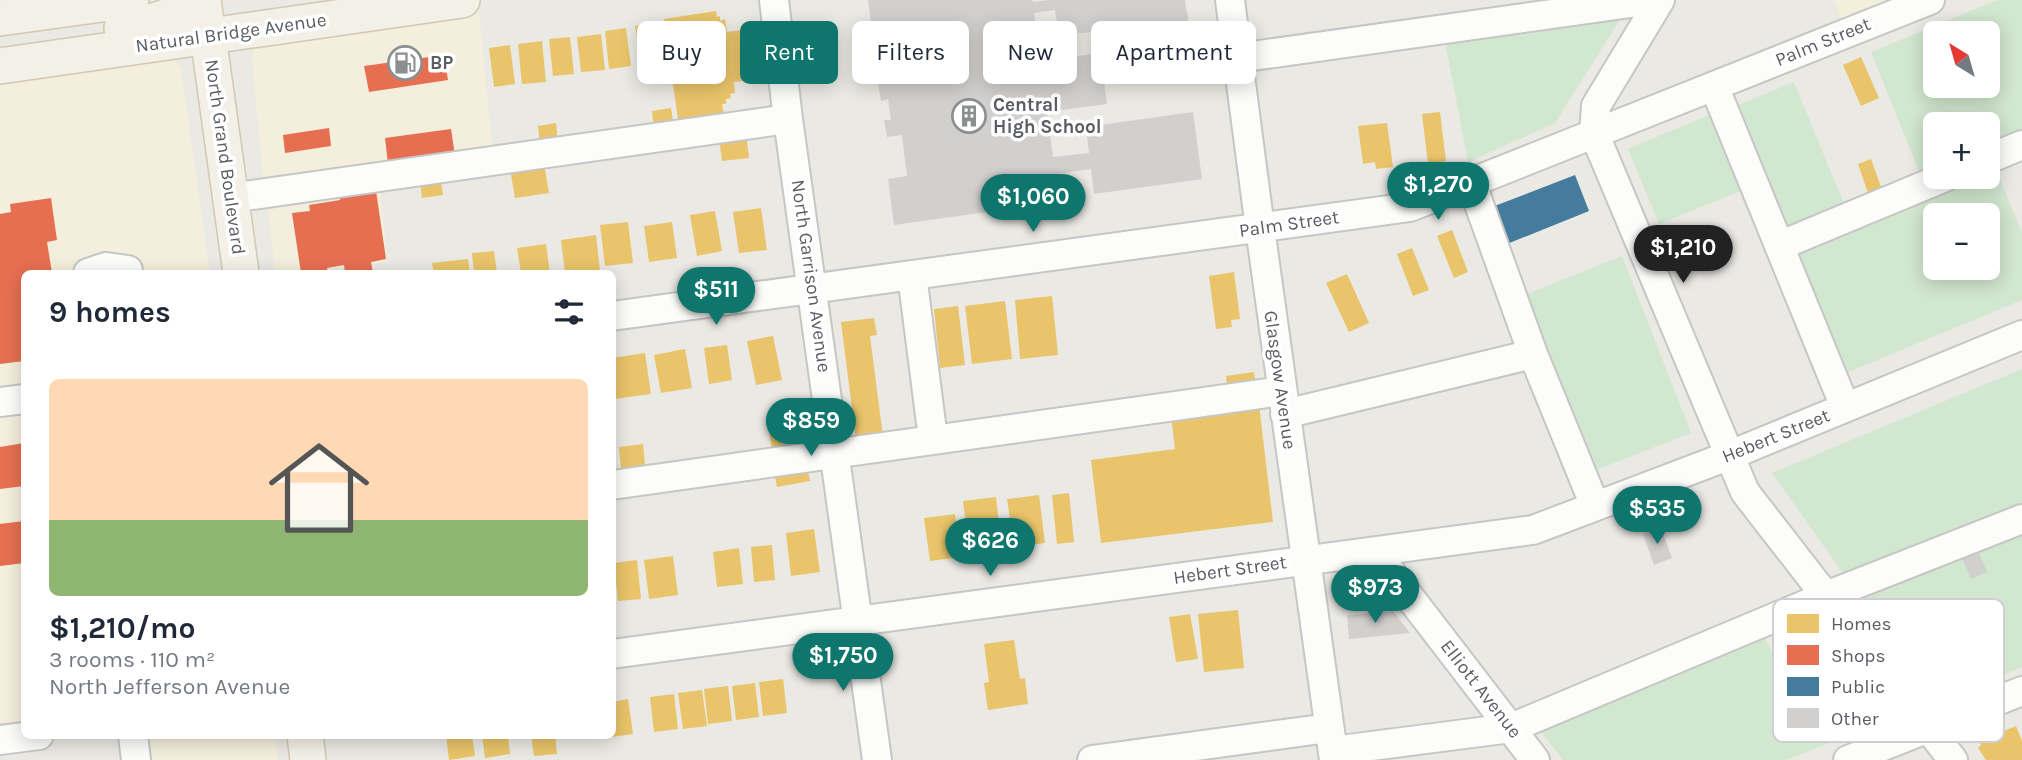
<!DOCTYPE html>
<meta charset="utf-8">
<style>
:root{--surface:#fff;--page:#f6f6f7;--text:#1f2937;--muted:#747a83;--line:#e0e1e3;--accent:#0f766e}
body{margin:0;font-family:Karla,sans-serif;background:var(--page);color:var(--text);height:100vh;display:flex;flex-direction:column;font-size:26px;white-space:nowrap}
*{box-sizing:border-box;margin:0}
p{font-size:23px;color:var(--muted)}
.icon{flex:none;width:38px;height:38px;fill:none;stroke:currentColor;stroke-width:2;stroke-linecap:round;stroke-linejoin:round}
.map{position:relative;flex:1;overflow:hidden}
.details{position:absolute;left:21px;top:270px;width:595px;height:469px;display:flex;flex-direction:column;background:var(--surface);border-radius:10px;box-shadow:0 4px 18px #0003}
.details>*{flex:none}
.hud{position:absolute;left:637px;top:21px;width:665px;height:63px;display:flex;gap:14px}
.needle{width:46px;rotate:323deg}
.fabs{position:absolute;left:1923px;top:21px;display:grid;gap:14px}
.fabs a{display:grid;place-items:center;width:77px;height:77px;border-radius:10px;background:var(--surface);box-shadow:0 4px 18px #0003;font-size:35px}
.price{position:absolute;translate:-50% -60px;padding:0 16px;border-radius:24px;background:var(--accent);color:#fff;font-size:23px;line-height:46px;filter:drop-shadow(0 2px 4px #0008)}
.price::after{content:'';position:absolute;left:50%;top:42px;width:21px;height:16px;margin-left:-10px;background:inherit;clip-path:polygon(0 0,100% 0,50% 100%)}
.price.active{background:#222;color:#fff}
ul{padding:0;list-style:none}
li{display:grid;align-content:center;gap:14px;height:371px;padding:0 28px}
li+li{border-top:2px solid var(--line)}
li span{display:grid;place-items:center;height:217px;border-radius:10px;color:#555}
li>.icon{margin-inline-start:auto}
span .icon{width:126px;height:126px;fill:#fffc;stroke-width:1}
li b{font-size:30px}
h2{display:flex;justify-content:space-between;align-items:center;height:84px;padding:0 28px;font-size:30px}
.tag{padding:0 24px;border-radius:10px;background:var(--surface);box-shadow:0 4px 18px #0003;font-size:24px;line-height:63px}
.tag.active{background:var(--accent);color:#fff}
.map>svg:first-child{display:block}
.commercial{fill:#f4eedc}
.green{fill:#d2e7cf;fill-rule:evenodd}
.homes{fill:#e9c46a}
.shops{fill:#e76f51}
.public{fill:#457b9d}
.building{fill:#d2d0ce}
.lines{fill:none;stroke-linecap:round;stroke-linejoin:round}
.minor-casing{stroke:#c6c6c5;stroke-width:32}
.major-casing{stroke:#d2c8b1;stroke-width:38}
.minor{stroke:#fcfcfb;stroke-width:28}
.major{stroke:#f2f0e7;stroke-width:35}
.labels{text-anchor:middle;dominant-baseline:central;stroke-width:7;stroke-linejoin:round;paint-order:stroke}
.street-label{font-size:19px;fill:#5a5e62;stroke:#fff}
.poi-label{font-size:19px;font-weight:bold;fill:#5a5e62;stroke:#fff;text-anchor:start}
.key{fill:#fff;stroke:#cecfd0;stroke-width:2}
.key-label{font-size:19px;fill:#5a5e62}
</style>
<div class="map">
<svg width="2022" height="760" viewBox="0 0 2022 760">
<rect width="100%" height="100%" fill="#eae9e4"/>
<path class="commercial" d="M1834,0H1893L1842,20Z
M479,11L493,155L264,187L252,60L255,48L261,43Z
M174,58L181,68L210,273H24V384L0,387V79Z
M380,182L387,262L300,273H275L267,199Z
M24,413V723L0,726V417Z
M155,735H275L278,760H141L138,737Z"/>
<path class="green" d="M1997,0H2022V132L1988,146V124H1936L1935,168L1920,174L1871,52ZM1936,33H1988V86H1936Z
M1624,13L1555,123L1468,162L1444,36Z
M1794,82L1846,209L1783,235L1731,108Z
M1721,110L1751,187L1659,224L1628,149Z
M1994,165L2022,233V300L1841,375L1790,247L1965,177H1988V168ZM1936,215H1988V268H1936Z
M1622,256L1691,433L1591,472L1522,296Z
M2022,369V505L1845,576L1772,473Z
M2022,525V667L1944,701L1857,592Z
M1761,631L1779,665L1824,633L1886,715L1884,720L1787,760H1563L1536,725Z"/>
<path class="homes" d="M716,11L717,17L720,16V21L725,19L727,32L742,30L749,80L734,82L735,93L730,94L731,98L726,99V104H722L725,120L679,127L664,19Z
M657,22L663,62L642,66L635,26Z
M626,28L631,66L609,69L605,31Z
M601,34L605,70L581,72L577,37Z
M570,37L574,74L553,76L549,39Z
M542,41L546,82L522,84L518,44Z
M510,45L515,84L494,87L489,48Z
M1861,57L1879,98L1861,106L1843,65Z
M671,108L674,127L654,130L652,111Z
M1440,112L1446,161L1428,164L1422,114Z
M556,123L558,143L540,145L538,126Z
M1387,123L1393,167L1376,169L1375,162L1363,164L1358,126Z
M746,134L749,158L722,161L719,138Z
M543,158L549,193L515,198L509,163Z
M1871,159L1881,187L1868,193L1858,164Z
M440,177L443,195L422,198L420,180Z
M761,208L767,250L739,253L733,212Z
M715,211L722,251L697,256L690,215Z
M628,222L633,263L605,266L600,225Z
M672,222L677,258L649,262L644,226Z
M1452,230L1468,272L1454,278L1437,236Z
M596,235L600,271L565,273L561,240Z
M546,244L550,273H521L517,248Z
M1412,248L1429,290L1413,296L1397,254Z
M494,251L497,273H474L472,253Z
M468,259L470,273H434L432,263Z
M1234,272L1240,319L1231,320L1232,327L1216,329L1209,276Z
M1347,274L1369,323L1349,332L1326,283Z
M1052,296L1058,355L1020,359L1015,300Z
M1005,301L1012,359L972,364L965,306Z
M958,306L965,365L940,368L934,309Z
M874,318L877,335L870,336L883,437L856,440L841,322Z
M773,336L782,380L756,385L747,341Z
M727,345L732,380L709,384L704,348Z
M685,349L692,388L661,393L654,355Z
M645,353L651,394L615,399L612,358Z
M1254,372L1257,392L1228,395L1226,376Z
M1259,405L1273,522L1101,543L1091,460L1175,449L1171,416Z
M800,424L803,446L772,451L769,429Z
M643,444L645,465L621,468L619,447Z
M807,465L810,481L777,487L774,471Z
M1069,493L1074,542L1057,544L1052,495Z
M1039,495L1045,543L1014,547L1007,499Z
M996,497L1002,551L970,555L963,501Z
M955,514L961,557L930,561L924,518Z
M814,529L820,572L791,576L786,533Z
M772,545L775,580L754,582L751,547Z
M739,548L743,584L717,587L713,552Z
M673,556L678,595L649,599L644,560Z
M637,560L641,599L618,601L614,563Z
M1238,610L1244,668L1204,672L1198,614Z
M1190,614L1198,659L1176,662L1169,617Z
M1014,640L1020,679L1025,678L1028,704L988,710L984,683L989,682L984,644Z
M783,679L787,713L763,716L759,682Z
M755,683L759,717L736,720L732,686Z
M728,686L732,721L708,724L704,689Z
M702,690L707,726L683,729L678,693Z
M674,694L678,729L654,732L650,697Z
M628,699L633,734L612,737V702Z
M2016,726L2022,741V760H1986L1978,748L1981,745L1979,741Z
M446,735H472L475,756L449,760Z
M482,735H508L510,754L485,758Z
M531,735H555L557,754L534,756Z"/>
<path class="shops" d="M444,55L448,80L369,92L364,66Z
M329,128L331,146L285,153L283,135Z
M451,129L455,155L388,164L385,138Z
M375,184L386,259L371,262L373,273H345L344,265L327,268L328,273H301L292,213L310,211L309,205L340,200L339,193Z
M51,198L57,240L47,242L52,273H24V361L0,364V214L11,212L10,204Z
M24,443V486L0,489V447Z
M24,521V563L0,566V524Z"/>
<path class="public" d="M1575,175L1589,211L1507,244L1492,207Z"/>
<path class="building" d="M868,0H1032L1033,2L1048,0H1185L1192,45L1112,58L1110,47L1093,50L1091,32L1073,34L1071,25L1058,28L1055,10L1034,13L1041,61L1100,53L1107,104L1047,112L1053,157L1089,153L1086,127L1193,112L1202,179L1094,194L1091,169L1056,174L1060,202L894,225L888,179L907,176L902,135L887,137L884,120H891L888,99L881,101L878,84L895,81L889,35L873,37Z
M1661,528L1672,558L1654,565L1643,534Z
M1976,546L1987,572L1971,579L1960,553Z
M1393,611L1410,633L1349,639L1347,615Z"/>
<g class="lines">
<g class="minor-casing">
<path id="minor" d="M774,0L788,119L877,760
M1230,0L1260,228L1334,760
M1660,0L1596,106L1594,133L1745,492L1953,760
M1238,58L1652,0
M1714,86L1845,407
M1988,159L2022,145
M1471,182L1533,354L1595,506
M231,198L788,119
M1779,246L1945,177
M88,273L106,267L128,270
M912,275L931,423
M612,316L1410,207L1930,0
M0,402L24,399
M1285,414L1533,354
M612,485L1282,391
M1375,552L1535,760
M612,654L1533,530L1728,456L2022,335
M133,735L136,760
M0,740L39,735
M1333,751L1511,728L1826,596L2022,519
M1092,760L1329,728
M1848,760L2022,691"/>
</g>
<g class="major-casing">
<path id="major" d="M203,0L241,273
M0,18L131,0
M122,28C150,22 173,19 195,0
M0,66L462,0
M305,735L308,760"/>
</g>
<use href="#minor" class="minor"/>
<use href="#major" class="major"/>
</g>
<defs>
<g id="fuel-ring" transform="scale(1.75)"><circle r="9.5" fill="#fff" stroke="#8c8f90" stroke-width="1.5"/><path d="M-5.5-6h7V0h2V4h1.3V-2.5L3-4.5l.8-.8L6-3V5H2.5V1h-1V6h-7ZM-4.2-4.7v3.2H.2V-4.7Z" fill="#8c8f90"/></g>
<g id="building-ring" transform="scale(1.75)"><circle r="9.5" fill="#fff" stroke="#8c8f90" stroke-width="1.5"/><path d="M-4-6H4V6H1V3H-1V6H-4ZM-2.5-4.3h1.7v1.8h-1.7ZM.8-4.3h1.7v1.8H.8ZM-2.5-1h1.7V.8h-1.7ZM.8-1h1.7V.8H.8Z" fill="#8c8f90"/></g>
</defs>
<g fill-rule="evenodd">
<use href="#fuel-ring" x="405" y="63"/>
<use href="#building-ring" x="969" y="116"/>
</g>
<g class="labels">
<g class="street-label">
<text transform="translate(231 33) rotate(-8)">Natural Bridge Avenue</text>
<text transform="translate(1823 42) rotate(-22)">Palm Street</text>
<text transform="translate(225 157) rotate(82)">North Grand Boulevard</text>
<text transform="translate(1289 224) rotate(-8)">Palm Street</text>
<text transform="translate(811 276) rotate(82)">North Garrison Avenue</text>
<text transform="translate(1280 380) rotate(82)">Glasgow Avenue</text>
<text transform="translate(1776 436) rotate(-22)">Hebert Street</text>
<text transform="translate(1230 570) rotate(-8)">Hebert Street</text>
<text transform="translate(1481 689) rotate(52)">Elliott Avenue</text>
</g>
<g class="poi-label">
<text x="430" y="63">BP</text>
<text x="993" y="105">Central<tspan x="993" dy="22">High School</tspan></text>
</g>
</g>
<rect x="1773" y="599" width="231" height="143" rx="10" class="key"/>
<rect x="1787" y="614" width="32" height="19" fill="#e9c46a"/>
<rect x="1787" y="645" width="32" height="20" fill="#e76f51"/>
<rect x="1787" y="677" width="32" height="19" fill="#457b9d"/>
<rect x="1787" y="708" width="32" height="20" fill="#d2d0ce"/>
<g class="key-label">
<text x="1831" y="630">Homes</text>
<text x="1831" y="662">Shops</text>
<text x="1831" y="693">Public</text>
<text x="1831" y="725">Other</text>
</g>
</svg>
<div class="fabs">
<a><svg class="needle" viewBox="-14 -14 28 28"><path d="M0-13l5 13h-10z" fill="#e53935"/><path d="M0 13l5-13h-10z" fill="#747a83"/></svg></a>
<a>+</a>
<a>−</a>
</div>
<b class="price" style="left:1438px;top:222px">$1,270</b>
<b class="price" style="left:1033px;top:234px">$1,060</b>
<b class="price active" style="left:1683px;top:285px">$1,210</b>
<b class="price" style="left:716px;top:327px">$511</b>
<b class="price" style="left:811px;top:458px">$859</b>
<b class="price" style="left:1657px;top:546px">$535</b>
<b class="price" style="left:990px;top:578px">$626</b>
<b class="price" style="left:1375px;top:625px">$973</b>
<b class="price" style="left:843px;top:693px">$1,750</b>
<div class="hud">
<a class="tag">Buy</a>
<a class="tag active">Rent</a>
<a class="tag">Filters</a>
<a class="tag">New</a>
<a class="tag">Apartment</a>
</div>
<section class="details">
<h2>9 homes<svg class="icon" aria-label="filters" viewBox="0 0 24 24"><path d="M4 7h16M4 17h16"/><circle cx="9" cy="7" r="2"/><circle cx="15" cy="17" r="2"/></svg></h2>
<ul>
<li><span style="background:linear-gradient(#ffd9b3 65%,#8fb573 0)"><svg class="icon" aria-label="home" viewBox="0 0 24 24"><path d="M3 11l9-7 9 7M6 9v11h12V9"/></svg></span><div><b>$1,210/mo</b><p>3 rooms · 110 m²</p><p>North Jefferson Avenue</p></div></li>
</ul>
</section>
</div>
